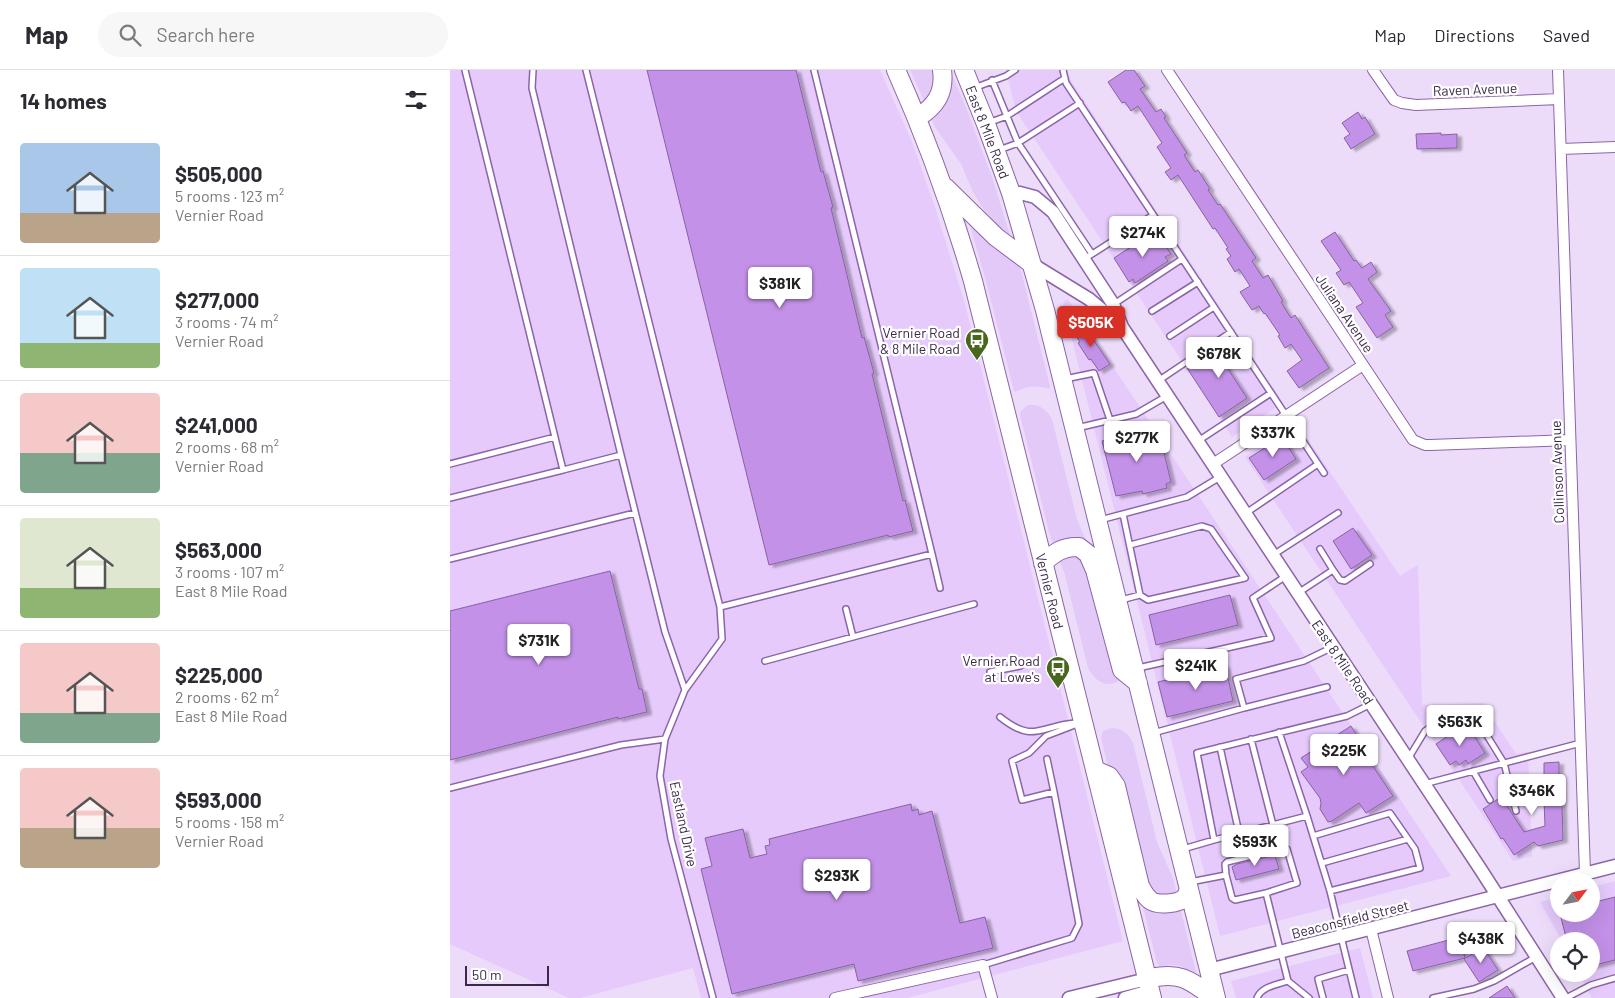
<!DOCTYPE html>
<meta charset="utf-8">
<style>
:root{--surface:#fff;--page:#f7f7f7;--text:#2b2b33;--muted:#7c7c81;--line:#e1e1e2;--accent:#d93025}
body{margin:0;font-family:Barlow,sans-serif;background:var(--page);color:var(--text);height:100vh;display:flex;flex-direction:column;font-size:19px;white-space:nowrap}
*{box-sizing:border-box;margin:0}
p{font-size:16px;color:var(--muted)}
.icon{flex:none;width:28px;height:28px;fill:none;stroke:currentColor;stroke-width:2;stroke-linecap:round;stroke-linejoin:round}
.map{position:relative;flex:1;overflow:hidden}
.sheet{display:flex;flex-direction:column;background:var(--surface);width:450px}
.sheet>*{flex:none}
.needle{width:32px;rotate:58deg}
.tools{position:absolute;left:1100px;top:802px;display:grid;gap:10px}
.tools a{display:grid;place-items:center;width:50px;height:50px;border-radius:50%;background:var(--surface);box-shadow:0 5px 20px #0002;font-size:25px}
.scale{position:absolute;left:15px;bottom:12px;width:84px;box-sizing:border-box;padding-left:5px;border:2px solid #3b2a47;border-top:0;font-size:14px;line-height:18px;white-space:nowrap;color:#3b2a47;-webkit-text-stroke:4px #fff;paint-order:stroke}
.price{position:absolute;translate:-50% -42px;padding:0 11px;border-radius:5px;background:#fff;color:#222;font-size:16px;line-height:32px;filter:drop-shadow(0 1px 2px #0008)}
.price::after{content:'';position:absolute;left:50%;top:30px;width:15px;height:11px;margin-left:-8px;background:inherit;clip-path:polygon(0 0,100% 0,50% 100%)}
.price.selected{background:var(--accent);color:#fff}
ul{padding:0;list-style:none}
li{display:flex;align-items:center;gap:15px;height:125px;padding:0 20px}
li+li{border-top:1px solid var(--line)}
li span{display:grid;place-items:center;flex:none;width:140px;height:100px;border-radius:5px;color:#555}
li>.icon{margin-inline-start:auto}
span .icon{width:60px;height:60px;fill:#fffc;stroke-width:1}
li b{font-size:21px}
h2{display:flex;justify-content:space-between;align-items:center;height:60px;padding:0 20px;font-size:21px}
header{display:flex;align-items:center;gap:30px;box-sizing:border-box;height:70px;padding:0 25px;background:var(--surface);border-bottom:1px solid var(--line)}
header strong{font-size:24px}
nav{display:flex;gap:28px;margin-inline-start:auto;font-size:18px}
.search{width:350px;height:45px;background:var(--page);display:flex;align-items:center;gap:12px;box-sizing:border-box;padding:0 18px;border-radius:28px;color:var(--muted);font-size:19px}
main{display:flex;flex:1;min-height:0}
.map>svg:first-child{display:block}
.built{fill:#e5cafb}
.green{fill:#e2c9f7}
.building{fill:#c391e8;stroke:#8861a4;filter:url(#shadow)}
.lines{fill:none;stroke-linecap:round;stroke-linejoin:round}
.service-casing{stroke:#8c65a8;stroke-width:8}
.minor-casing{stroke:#8c65a8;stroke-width:12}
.tertiary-casing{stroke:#8c65a8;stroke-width:15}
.trunk-casing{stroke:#8c65a8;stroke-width:20}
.service{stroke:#fff;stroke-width:5}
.minor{stroke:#fff;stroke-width:10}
.tertiary{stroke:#fff;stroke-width:12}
.trunk{stroke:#fff;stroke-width:18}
.labels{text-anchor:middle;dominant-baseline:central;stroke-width:4.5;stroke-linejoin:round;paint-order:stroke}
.street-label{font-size:14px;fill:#3b2a47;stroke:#fff}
.poi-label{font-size:14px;fill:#3b2a47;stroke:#fff;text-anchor:end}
</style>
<header>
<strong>Map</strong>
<div class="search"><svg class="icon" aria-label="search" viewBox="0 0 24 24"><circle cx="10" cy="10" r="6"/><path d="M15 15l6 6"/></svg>Search here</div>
<nav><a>Map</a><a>Directions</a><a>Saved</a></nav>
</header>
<main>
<section class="sheet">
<h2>14 homes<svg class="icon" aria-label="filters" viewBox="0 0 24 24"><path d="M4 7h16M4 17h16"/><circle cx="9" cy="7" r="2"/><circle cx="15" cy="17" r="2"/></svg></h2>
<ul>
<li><span style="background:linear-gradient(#a9c7e8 70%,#b9a48a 0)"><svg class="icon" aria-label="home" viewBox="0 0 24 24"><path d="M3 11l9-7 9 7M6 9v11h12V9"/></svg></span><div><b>$505,000</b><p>5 rooms · 123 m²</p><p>Vernier Road</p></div></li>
<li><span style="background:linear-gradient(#bfe0f5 75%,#8fb573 0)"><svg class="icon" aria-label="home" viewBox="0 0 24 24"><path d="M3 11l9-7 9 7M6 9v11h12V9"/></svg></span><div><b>$277,000</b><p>3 rooms · 74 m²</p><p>Vernier Road</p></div></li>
<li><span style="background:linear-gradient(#f6c9c9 60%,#7fa58c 0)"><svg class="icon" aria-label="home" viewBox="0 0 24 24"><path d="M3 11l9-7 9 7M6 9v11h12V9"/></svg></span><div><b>$241,000</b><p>2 rooms · 68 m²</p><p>Vernier Road</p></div></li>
<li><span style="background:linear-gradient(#dfe7d0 70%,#8fb573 0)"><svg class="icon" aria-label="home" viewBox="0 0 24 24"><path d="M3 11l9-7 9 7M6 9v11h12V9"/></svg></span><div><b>$563,000</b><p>3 rooms · 107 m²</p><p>East 8 Mile Road</p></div></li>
<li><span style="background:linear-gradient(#f6c9c9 70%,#7fa58c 0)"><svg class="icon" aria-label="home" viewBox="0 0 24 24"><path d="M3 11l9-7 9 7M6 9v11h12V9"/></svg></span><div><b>$225,000</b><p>2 rooms · 62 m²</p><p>East 8 Mile Road</p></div></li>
<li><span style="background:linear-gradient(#f6c9c9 60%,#b9a48a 0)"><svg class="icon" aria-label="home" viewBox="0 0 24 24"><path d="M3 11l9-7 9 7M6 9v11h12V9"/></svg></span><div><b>$593,000</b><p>5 rooms · 158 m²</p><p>Vernier Road</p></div></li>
</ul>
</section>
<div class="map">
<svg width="1165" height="928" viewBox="0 0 1165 928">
<defs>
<filter id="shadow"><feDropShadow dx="4.5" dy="2.5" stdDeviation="1" flood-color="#0004"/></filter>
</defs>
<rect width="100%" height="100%" fill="#ecdcfa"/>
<path class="built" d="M0,0H430L462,72L484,134L515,234L673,871L457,928H251L243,898L130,928H119L0,874Z
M556,0H617L620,9L833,333L782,367L566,41Z
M617,229L620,232L1001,806L770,866L613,233Z
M847,353L950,506L968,495L972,635L1033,633L1066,684L1078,682L1082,786L1063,791L795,387Z
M1165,811V928H1142L1129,904H1141V871H1112L1090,832L1109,827V844H1141V817Z
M910,878L923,928H786L781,911Z"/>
<path class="green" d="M460,0H487V14L475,33Z
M500,0L517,40L543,110L560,165L549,157L534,140L523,122L511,94L485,57L482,50L492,35Z
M522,157L546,178L568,194L570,197L600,316L599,319C585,315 578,316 565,322L564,321L537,215L521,159Z
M578,335C589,334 596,339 602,349L627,449L642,485L670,610C657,620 644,610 638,598L615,505L599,462L570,345L571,341Z
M662,658C672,659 678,663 683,673L707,772L723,808L746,902L726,895L710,896L707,893L651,668L653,661Z"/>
<path class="building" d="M197,0H346L371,102L373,101L383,137L381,138L412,268L414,267L424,303L422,304L453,431L455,430L463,461L439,467L438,465L319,495Z
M676,0H684L695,16L690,19L706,42L711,39L716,47L714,48L737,83L734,85L745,102L748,100L760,119L758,120L768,135L770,134L806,188L802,191L813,208L818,205L833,231L831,232L841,248L845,245L879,298L849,318L837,301L852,290L841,274L835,278L828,266L830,265L815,243L814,244L809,236L802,240L790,222L800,216L789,199L785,202L777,189L781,186L776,179L778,178L765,158L763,159L728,105L721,110L715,102L721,98L707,77L712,73L688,36L681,41L675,32L672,33L658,12Z
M908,42L912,49L915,47L925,64L901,79L894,68L900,64L892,53Z
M991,63V65L1007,64V78L967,79L966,64Z
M705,161L721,184L715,187L718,191L685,213L683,209L679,212L664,188Z
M885,162L904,191L906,190L912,198L921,192L927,202L918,209L941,241L935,245L943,257L927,268L906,237L913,233L899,212L894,215L886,203L891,200L871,171Z
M633,255L660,294L649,301L641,289L639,290L628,273L630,272L623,262Z
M780,270L791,287L776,296L797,328L769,347L737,298Z
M703,359L706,372L711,370L721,412L716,414L717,418L693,424L692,421L666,426L652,371Z
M832,367L846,389L814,410L799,388Z
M903,458L922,485L901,499L883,471Z
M160,501L189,619H192L197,642L168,649V647L0,690V541Z
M780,525L788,555L706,575L699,545Z
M775,595L783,631L717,647L708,612Z
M901,656L921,687L918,689L943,726L916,743L909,733L882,751L878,752L870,739L871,733L870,728L851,702L858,697L851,688Z
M1006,656L1007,657L1010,656L1013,661L1019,658L1035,683L1018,694L1016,690L1009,695L1006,691L1000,695L986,674L1001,664L999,661Z
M1109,692V704H1111L1113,770L1088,776L1084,772L1064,785L1053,768L1051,769L1033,739L1051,727L1074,762L1095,756L1093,705H1094V693Z
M461,734L462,741L468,739L469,745L482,741L510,853L535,847L543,878L408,911L404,894L282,924L251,799L262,796L255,768L293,759L300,788L317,784L315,776L320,775L319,769Z
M825,785L829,799L786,810L782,797L787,794Z
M1165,827V890L1141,896V871H1117L1110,844H1141V833Z
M1010,867L1015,888L963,901L957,881Z
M1033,877L1048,900L1029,912L1014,889Z
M1057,916L1065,928H1039Z"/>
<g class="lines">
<g class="service-casing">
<path id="service" d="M15,0L113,400L171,385L82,18L83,0
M136,0L270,537L482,484L490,518
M364,0L482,484
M613,0L616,13L874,403
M542,10L568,73L630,33
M524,18L556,6L565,0
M538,53L557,46L615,8
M549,80L568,73L642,184
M639,186L703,145
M664,234L732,189
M702,241L748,212
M720,266L764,237
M615,309L644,303L660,350
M708,311L781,262
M627,358L686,344L717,326
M748,371L821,323
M171,385L215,562L235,620
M0,394L105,367
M0,428L113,400
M796,443L868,394
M650,450L737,427L770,407
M680,475L752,456L761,459L795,508L698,530L690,525
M870,479L883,500
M823,485L888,443
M0,489L185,443
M848,523L883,500L890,510L895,511L920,494
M671,530L690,525L673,444
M396,539L403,567
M315,591L524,534
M688,598L821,568L803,528L836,506
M540,602L570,596
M877,617L794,638L786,609L854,591L883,577
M550,647C584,674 589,656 625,653
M829,662L857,746L764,770L747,683L897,646L921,634
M703,663L794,638
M801,669L823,755
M770,677L789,763
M597,689L604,722
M958,689L975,661L989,651L1020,650L1033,659L1054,693L1066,741
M1023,701L1040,730
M974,714L1131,673
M0,718L171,675L215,669
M857,746L880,821L970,798L965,779L940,743L863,766
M733,779L764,770
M872,793L958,769
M740,812L776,805L782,828L785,830L816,823L847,813L837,779L834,778L777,792L775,794L776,805
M880,821L906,928
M533,895L622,868L629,854L604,722L572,730L562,691L579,683L596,666L630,653
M838,911L859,928
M263,928L221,769L210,706L215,669L235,620L272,569L270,537
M807,928C812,916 827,915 838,911L816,823
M873,928L868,909L899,900
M983,928L1024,919L1044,911L1086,887
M1116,928L1141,915L1165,908"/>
</g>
<g class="minor-casing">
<path id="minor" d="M717,0L963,370L975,375H980L1120,370
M923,0L944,30L952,33L966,35L1109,29
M1108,0L1135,803
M1111,79L1165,77
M763,394L913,295
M921,859L938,928
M385,928L533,895L542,928"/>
</g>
<g class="tertiary-casing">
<path id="tertiary" d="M561,123H570L585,127L603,142L663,234L672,257L1031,800L1113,928
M582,194L639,229L670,255
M759,900L1165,796
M619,928L697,909
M675,928L700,921"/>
</g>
<g class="trunk-casing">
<path id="trunk" d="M446,0C477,69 502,139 523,211L702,928
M514,0L536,54L561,123L595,240L766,928
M467,48C486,36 495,23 492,0
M495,117L546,167L582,194
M593,493C604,483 613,476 629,477L638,484L645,500L672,600L688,613
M645,700L659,706L666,716L690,816C693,821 695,826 700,830C707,836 729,834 736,827C736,826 739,819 739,819
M697,909C729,901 739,909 764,928"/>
</g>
<use href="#service" class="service"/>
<use href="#minor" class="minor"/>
<use href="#tertiary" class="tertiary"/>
<use href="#trunk" class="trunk"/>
</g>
<defs>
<g id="bus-pin" transform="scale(1.25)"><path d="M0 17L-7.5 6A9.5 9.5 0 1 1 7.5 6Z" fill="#48671d" stroke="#fff"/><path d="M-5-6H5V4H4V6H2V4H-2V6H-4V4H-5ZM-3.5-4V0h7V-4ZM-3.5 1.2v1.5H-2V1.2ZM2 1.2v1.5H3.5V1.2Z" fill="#fff"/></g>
</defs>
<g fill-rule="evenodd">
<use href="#bus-pin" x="527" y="270"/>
<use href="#bus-pin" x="608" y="598"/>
</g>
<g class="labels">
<g class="street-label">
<text transform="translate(1025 19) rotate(-2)">Raven Avenue</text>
<text transform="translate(538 62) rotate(69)">East 8 Mile Road</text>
<text transform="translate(895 243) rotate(56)">Juliana Avenue</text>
<text transform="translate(1107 402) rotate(-92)">Collinson Avenue</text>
<text transform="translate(600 521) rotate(76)">Vernier Road</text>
<text transform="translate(893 592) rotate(56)">East 8 Mile Road</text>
<text transform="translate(234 754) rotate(78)">Eastland Drive</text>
<text transform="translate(900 849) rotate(-14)">Beaconsfield Street</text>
</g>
<g class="poi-label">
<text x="510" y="262">Vernier Road<tspan x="510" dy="16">&amp; 8 Mile Road</tspan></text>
<text x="590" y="590">Vernier Road<tspan x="590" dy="16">at Lowe's</tspan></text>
</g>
</g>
</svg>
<div class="tools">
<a><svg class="needle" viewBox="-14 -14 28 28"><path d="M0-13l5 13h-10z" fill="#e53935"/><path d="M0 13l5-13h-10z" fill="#7c7c81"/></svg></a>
<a><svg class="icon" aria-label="locate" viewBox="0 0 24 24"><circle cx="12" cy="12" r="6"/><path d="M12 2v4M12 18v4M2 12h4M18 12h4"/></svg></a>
</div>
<div class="scale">50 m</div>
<b class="price" style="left:693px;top:188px">$274K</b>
<b class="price" style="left:330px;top:239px">$381K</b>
<b class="price selected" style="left:641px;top:278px">$505K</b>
<b class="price" style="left:769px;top:309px">$678K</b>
<b class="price" style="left:823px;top:388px">$337K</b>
<b class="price" style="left:687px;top:393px">$277K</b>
<b class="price" style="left:89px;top:596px">$731K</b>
<b class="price" style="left:746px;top:621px">$241K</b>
<b class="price" style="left:1010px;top:677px">$563K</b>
<b class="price" style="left:894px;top:706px">$225K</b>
<b class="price" style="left:1082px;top:746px">$346K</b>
<b class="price" style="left:805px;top:797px">$593K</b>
<b class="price" style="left:387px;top:831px">$293K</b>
<b class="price" style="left:1031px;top:894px">$438K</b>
</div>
</main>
